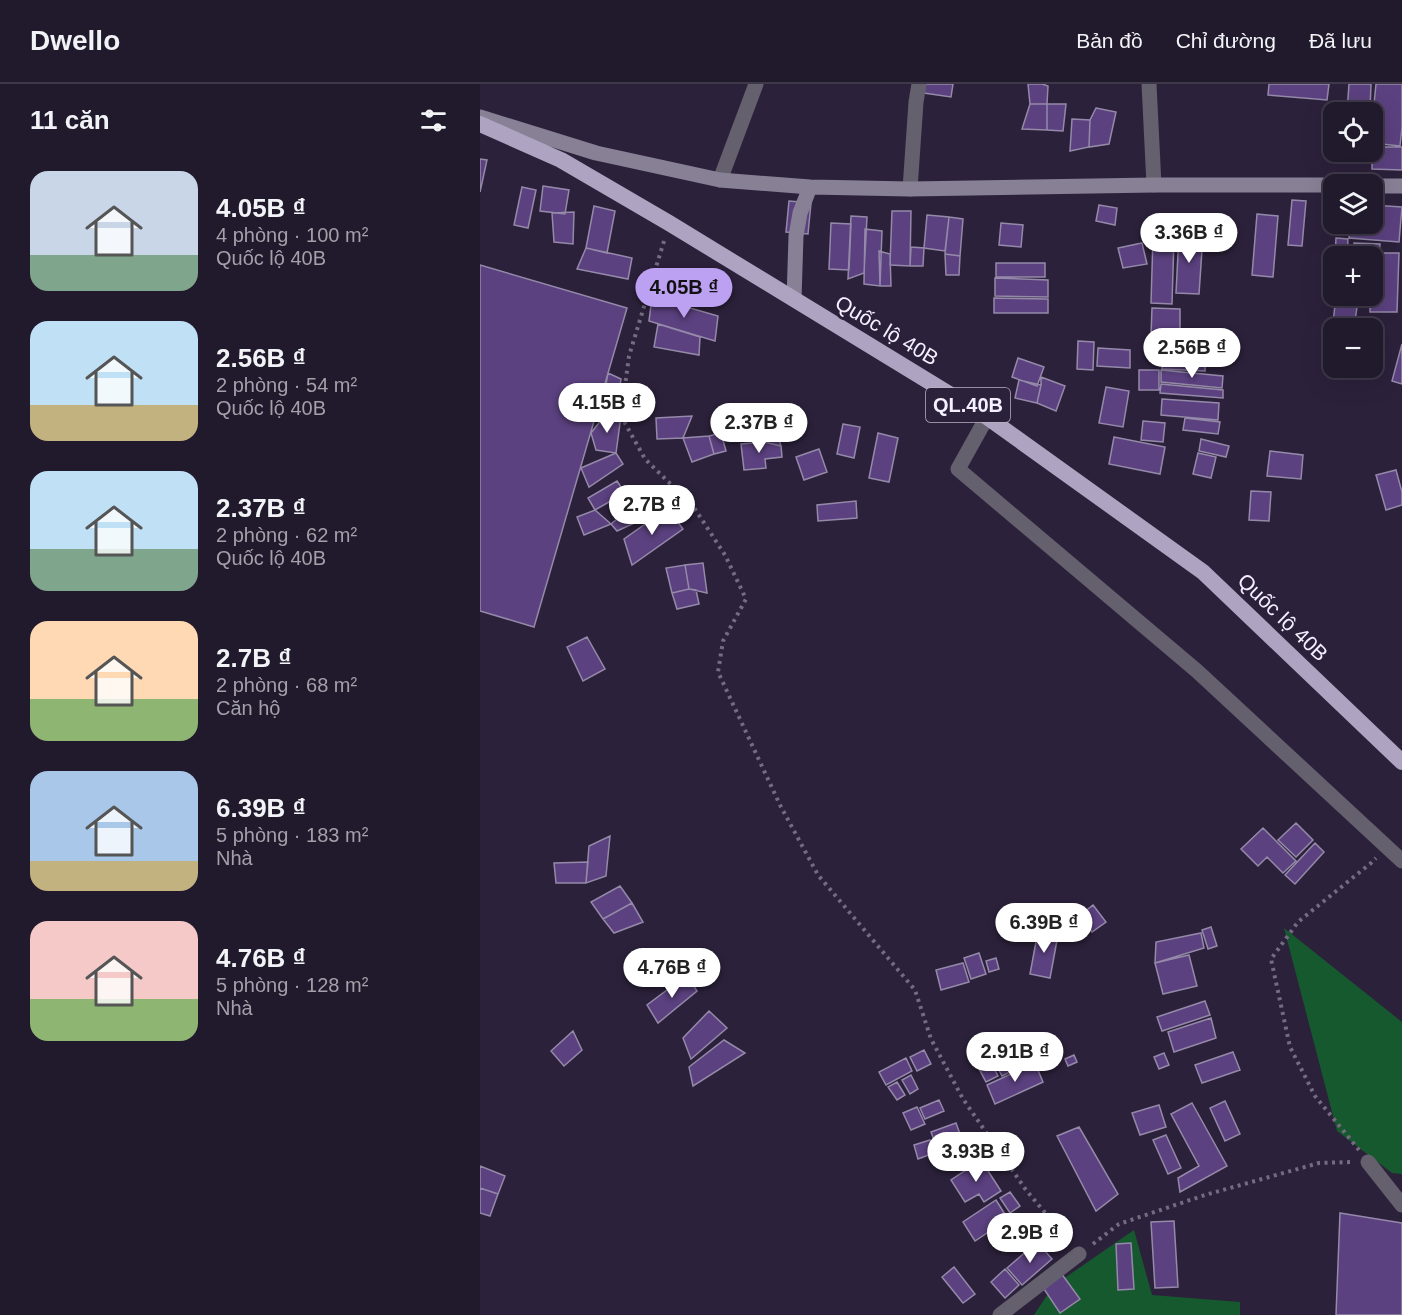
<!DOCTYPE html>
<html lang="vi">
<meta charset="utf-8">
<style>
:root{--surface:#21192c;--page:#292234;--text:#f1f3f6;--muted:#a2a0a9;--line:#3e3848;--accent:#bca0f2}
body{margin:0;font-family:Arial,sans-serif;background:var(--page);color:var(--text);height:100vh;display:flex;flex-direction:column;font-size:22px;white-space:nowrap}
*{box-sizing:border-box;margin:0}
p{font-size:20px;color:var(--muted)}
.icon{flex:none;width:33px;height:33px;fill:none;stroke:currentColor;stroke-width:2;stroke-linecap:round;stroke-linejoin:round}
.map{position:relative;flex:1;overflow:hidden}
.side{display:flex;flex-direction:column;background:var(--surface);width:480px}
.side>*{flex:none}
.fabs{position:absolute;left:843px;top:18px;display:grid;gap:12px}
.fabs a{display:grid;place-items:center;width:60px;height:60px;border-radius:12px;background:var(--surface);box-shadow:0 6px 24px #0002,0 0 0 2px var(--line);font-size:30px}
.price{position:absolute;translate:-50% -51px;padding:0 14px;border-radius:21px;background:#fff;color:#222;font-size:20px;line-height:39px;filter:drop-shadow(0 2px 3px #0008)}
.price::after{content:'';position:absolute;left:50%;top:36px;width:18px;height:14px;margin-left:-9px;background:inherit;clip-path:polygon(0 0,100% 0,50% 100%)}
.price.on{background:var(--accent);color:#111}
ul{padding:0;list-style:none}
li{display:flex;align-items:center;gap:18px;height:150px;padding:0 30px}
li span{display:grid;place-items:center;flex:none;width:168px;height:120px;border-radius:18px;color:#555}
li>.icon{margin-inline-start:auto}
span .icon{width:72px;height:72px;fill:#fffc;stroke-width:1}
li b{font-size:26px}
h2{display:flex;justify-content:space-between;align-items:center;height:72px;padding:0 30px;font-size:26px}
header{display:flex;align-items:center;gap:36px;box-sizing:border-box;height:84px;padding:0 30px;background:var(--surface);border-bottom:2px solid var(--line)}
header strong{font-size:28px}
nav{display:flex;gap:33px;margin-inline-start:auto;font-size:21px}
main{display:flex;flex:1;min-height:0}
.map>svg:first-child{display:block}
.green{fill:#17592f}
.building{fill:#5b417f;stroke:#9589a9;stroke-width:1.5}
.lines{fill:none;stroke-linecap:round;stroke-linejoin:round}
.path{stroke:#756c82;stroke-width:4;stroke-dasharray:3 4.5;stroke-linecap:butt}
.minor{stroke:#65606d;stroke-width:15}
.secondary{stroke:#888095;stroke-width:15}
.trunk{stroke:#aea4c2;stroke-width:16}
.labels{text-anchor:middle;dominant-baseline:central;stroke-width:6;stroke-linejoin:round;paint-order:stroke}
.shield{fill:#2c213b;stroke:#b9b2c4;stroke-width:1.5}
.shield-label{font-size:20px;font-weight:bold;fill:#f5f0ff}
.street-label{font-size:21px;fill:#f5f0ff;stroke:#2c213b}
</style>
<header>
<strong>Dwello</strong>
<nav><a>Bản đồ</a><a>Chỉ đường</a><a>Đã lưu</a></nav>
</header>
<main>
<section class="side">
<h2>11 căn<svg class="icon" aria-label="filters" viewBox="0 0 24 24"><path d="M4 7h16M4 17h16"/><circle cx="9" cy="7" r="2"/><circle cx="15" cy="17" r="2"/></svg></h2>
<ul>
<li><span style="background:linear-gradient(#c9d6e8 70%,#7fa58c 0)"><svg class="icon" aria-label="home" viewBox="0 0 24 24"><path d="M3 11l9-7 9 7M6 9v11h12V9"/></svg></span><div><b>4.05B ₫</b><p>4 phòng · 100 m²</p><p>Quốc lộ 40B</p></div></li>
<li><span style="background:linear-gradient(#bfe0f5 70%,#c2b280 0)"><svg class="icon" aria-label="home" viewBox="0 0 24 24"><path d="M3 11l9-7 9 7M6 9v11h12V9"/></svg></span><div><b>2.56B ₫</b><p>2 phòng · 54 m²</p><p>Quốc lộ 40B</p></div></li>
<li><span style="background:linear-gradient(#bfe0f5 65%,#7fa58c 0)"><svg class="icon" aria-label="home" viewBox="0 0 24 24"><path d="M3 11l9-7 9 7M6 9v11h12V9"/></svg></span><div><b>2.37B ₫</b><p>2 phòng · 62 m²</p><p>Quốc lộ 40B</p></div></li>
<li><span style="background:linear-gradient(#ffd9b3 65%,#8fb573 0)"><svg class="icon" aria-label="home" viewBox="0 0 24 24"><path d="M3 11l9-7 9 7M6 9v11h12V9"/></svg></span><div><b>2.7B ₫</b><p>2 phòng · 68 m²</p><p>Căn hộ</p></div></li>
<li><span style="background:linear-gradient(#a9c7e8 75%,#c2b280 0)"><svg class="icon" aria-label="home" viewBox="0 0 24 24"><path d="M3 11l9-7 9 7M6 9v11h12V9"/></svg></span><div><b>6.39B ₫</b><p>5 phòng · 183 m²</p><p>Nhà</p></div></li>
<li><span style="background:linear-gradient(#f6c9c9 65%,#8fb573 0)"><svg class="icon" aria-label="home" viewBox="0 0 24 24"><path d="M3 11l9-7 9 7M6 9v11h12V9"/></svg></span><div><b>4.76B ₫</b><p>5 phòng · 128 m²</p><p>Nhà</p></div></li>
</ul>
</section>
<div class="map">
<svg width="922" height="1231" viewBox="0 0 922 1231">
<rect width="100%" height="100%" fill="#2c213b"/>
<path class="green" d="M804,844L922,938V1090L912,1089L857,1047Z
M654,1146L672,1211L760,1218V1231H554L573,1202Z"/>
<path class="building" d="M438,0H473L471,13L437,8Z
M548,0H562L568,2L567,20H550Z
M789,0H849L847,16L788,11Z
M869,0H891L890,28H867Z
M896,0H922V43L920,62L892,59V40Z
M550,20H567V46L542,45Z
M567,20H586L583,47L567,46Z
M616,24L636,28L629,60L609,63L610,36Z
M592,35L610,36L609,63L590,67Z
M892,63H922V86L892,85Z
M0,75L7,76L0,108Z
M63,102L89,106L85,130L60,127Z
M42,103L56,106L48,144L34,141Z
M812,116L826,117L822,162L808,161Z
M309,117L331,119L328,150L306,148Z
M619,121L637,124L635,141L616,137Z
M892,121L922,123L919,158L869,154L870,140H892Z
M114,122L135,127L127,169L106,164Z
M412,127H431L430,182L410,181Z
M94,128L93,160L74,158L72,129Z
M777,130L798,132L793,193L772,191Z
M447,131L469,133L465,167L444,164Z
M371,132L387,133L384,189L368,195Z
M469,133L483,135L480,172L465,170Z
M351,139L371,140L369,186L349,185Z
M521,139L543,141L541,163L519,161Z
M385,145L402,147L400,202L384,200Z
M699,150L723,151L719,210L696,209Z
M673,153L694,154L692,220L671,219Z
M856,154L868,155L867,172H855Z
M662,159L667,180L643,184L638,164Z
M874,159L900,160L899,169H919L917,228H890V212H892V172H873Z
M431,163L444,164L443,182H430Z
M106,164L152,174L148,195L97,185Z
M399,167L410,170L411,202H400Z
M465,170L480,172L479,191H466Z
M516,179H565V193H516Z
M0,181L147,224L54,543L0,527Z
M515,194L568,196V213L515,212Z
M172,213L238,232L235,257L169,237Z
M514,214L568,215V229H514Z
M855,221L877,223L874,244H854V248H852Z
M672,224L700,225V252L671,251Z
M178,240L220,253L219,271L174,263Z
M598,257L614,258L613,286L597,285Z
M922,260V300L912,297Z
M618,264L650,266V284L617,282Z
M683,267L726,269L725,287L682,285Z
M538,274L564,283L557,302L532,293Z
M659,286H679V306H659Z
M681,286L743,292L742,304L681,298Z
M128,289L141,295L137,320L123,318Z
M561,293L585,302L576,327L557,319L561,301Z
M539,296L561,301L557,319L535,314Z
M681,300L743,306V314L680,309Z
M626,303L649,307L643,343L619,339Z
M682,315L739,319L738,336L681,331Z
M126,330L141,332L136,369L116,366L111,349Z
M283,330L314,338L312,350L296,346L301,362L284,358Z
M212,332L203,354L177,355L176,334Z
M705,334L740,338L738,350L703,346Z
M663,337L685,339L683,358L661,356Z
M363,340L380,343L374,374L357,370Z
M241,349L246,367L234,370L229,352Z
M398,349L418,354L409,398L389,394Z
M229,352L234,370L212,378L203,354Z
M634,353L685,363L680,390L629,380Z
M721,355L749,362L746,373L719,367Z
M284,358L301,362L302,373L285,375L286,384L264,386L261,360Z
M339,365L347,388L324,396L316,373Z
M790,367L823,371L821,395L787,392Z
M136,369L143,380L109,403L101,384Z
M718,369L736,373L731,394L713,390Z
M916,386L922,408V421L906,426L896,391Z
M137,397L145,409L115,426L108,414Z
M771,407L791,408L789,437L769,436Z
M376,417L377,434L338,437L337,421Z
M188,424L203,445L152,481L144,455Z
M149,425L159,437L137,447L131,440Z
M115,426L131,440L104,451L97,433Z
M223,479L227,509L209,505L205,481Z
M205,481L209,505L192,509L186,484Z
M209,505L216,506L219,520L197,525L192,509Z
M107,553L125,585L103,597L87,563Z
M816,739L833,756L816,773L798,756Z
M783,744L816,777L803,789L787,773L778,782L761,765Z
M130,752L126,792L106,799L109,762Z
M835,759L844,768L815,800L805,791Z
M108,778L106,799H76L74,779Z
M140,802L152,819L123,835L111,818Z
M152,819L163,838L134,849L123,835Z
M613,821L626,838L612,848L599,832Z
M731,843L737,862L728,865L722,846Z
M558,847L578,851L570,894L550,890Z
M721,849L724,864L675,879L676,858Z
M499,869L506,890L491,895L484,874Z
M709,871L717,902L683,910L675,879Z
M516,874L519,885L509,888L506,877Z
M483,879L489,898L461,906L456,886Z
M207,891L217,907L178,939L167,921Z
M725,917L730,931L682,947L677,933Z
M229,927L247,944L211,975L203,954Z
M731,934L736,954L694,968L688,948Z
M93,947L102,966L84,982L71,967Z
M244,956L265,969L213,1002L209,983Z
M541,956L551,977L522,992L511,971Z
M444,966L451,980L437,987L430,973Z
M753,968L760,986L722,999L715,981Z
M684,969L689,981L679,985L674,973Z
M594,971L597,978L588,982L585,975Z
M508,973L518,992L506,998L496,979Z
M426,974L432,987L406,1001L399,988Z
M555,979L563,998L515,1020L507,1001Z
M431,991L438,1005L430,1010L422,996Z
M417,998L425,1011L417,1016L408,1003Z
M459,1016L464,1027L445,1035L440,1024Z
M745,1017L760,1050L745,1057L730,1024Z
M712,1019L747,1082L700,1108L698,1094L719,1082L691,1030Z
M679,1021L686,1043L660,1051L652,1029Z
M437,1023L445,1040L431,1046L423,1029Z
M476,1039L484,1061L459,1070L451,1048Z
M599,1043L638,1110L616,1127L577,1052Z
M686,1051L701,1084L688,1090L673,1056Z
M450,1056L454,1069L438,1075L434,1061Z
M501,1076L521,1107L504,1118L499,1110L485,1118L471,1096Z
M0,1082L25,1092L18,1110L0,1104Z
M0,1104L18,1110L10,1132L0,1129Z
M530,1108L540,1122L530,1129L520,1114Z
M516,1116L528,1135L495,1157L483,1138Z
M860,1129L922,1139V1231H856Z
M694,1137L698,1203L675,1204L671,1138Z
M557,1158L572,1175L542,1201L527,1184Z
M651,1159L654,1205L638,1206L636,1160Z
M474,1183L495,1210L483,1219L462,1193Z
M525,1185L539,1201L525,1214L511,1198Z
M581,1189L600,1215L580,1229L562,1202Z"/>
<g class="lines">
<path class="path" d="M184,157L149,272L141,332L165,375L213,422L245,471L266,515L243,557L238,588L300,721L338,791L435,906L451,955L483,1015L546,1106L588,1156
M879,1066L835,1012L810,963L791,875L818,838L891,779L896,774
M613,1160L639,1140L725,1111L839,1079L872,1078"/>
<path class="minor" d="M669,0L674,101
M240,96L276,0
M430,105L436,18L439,0
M507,333L478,385L717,587L922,777
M888,1078L922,1121
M520,1231L599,1170"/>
<path class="secondary" d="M0,33L116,69L240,96L330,103L430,105L674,101H854
M892,102H922
M314,215L316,152L320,129L330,103"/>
<path class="trunk" d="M0,40L81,76L189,139L507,333L723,488L922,678"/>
</g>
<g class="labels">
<rect class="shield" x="446" y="304" width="84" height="34" rx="4.5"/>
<g class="shield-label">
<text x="488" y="321">QL.40B</text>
</g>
<g class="street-label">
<text transform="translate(407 246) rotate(31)">Quốc lộ 40B</text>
<text transform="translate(803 533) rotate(44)">Quốc lộ 40B</text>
</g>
</g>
</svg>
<div class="fabs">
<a><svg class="icon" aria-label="locate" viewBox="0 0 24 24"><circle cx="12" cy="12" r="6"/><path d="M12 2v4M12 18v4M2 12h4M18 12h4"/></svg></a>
<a><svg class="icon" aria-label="layers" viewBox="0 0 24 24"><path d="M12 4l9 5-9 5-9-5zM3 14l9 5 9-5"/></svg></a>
<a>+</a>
<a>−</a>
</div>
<b class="price" style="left:709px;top:180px">3.36B ₫</b>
<b class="price on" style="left:204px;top:235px">4.05B ₫</b>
<b class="price" style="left:712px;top:295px">2.56B ₫</b>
<b class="price" style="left:127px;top:350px">4.15B ₫</b>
<b class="price" style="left:279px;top:370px">2.37B ₫</b>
<b class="price" style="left:172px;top:452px">2.7B ₫</b>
<b class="price" style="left:564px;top:870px">6.39B ₫</b>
<b class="price" style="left:192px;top:915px">4.76B ₫</b>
<b class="price" style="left:535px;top:999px">2.91B ₫</b>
<b class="price" style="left:496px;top:1099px">3.93B ₫</b>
<b class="price" style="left:550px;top:1180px">2.9B ₫</b>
</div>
</main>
